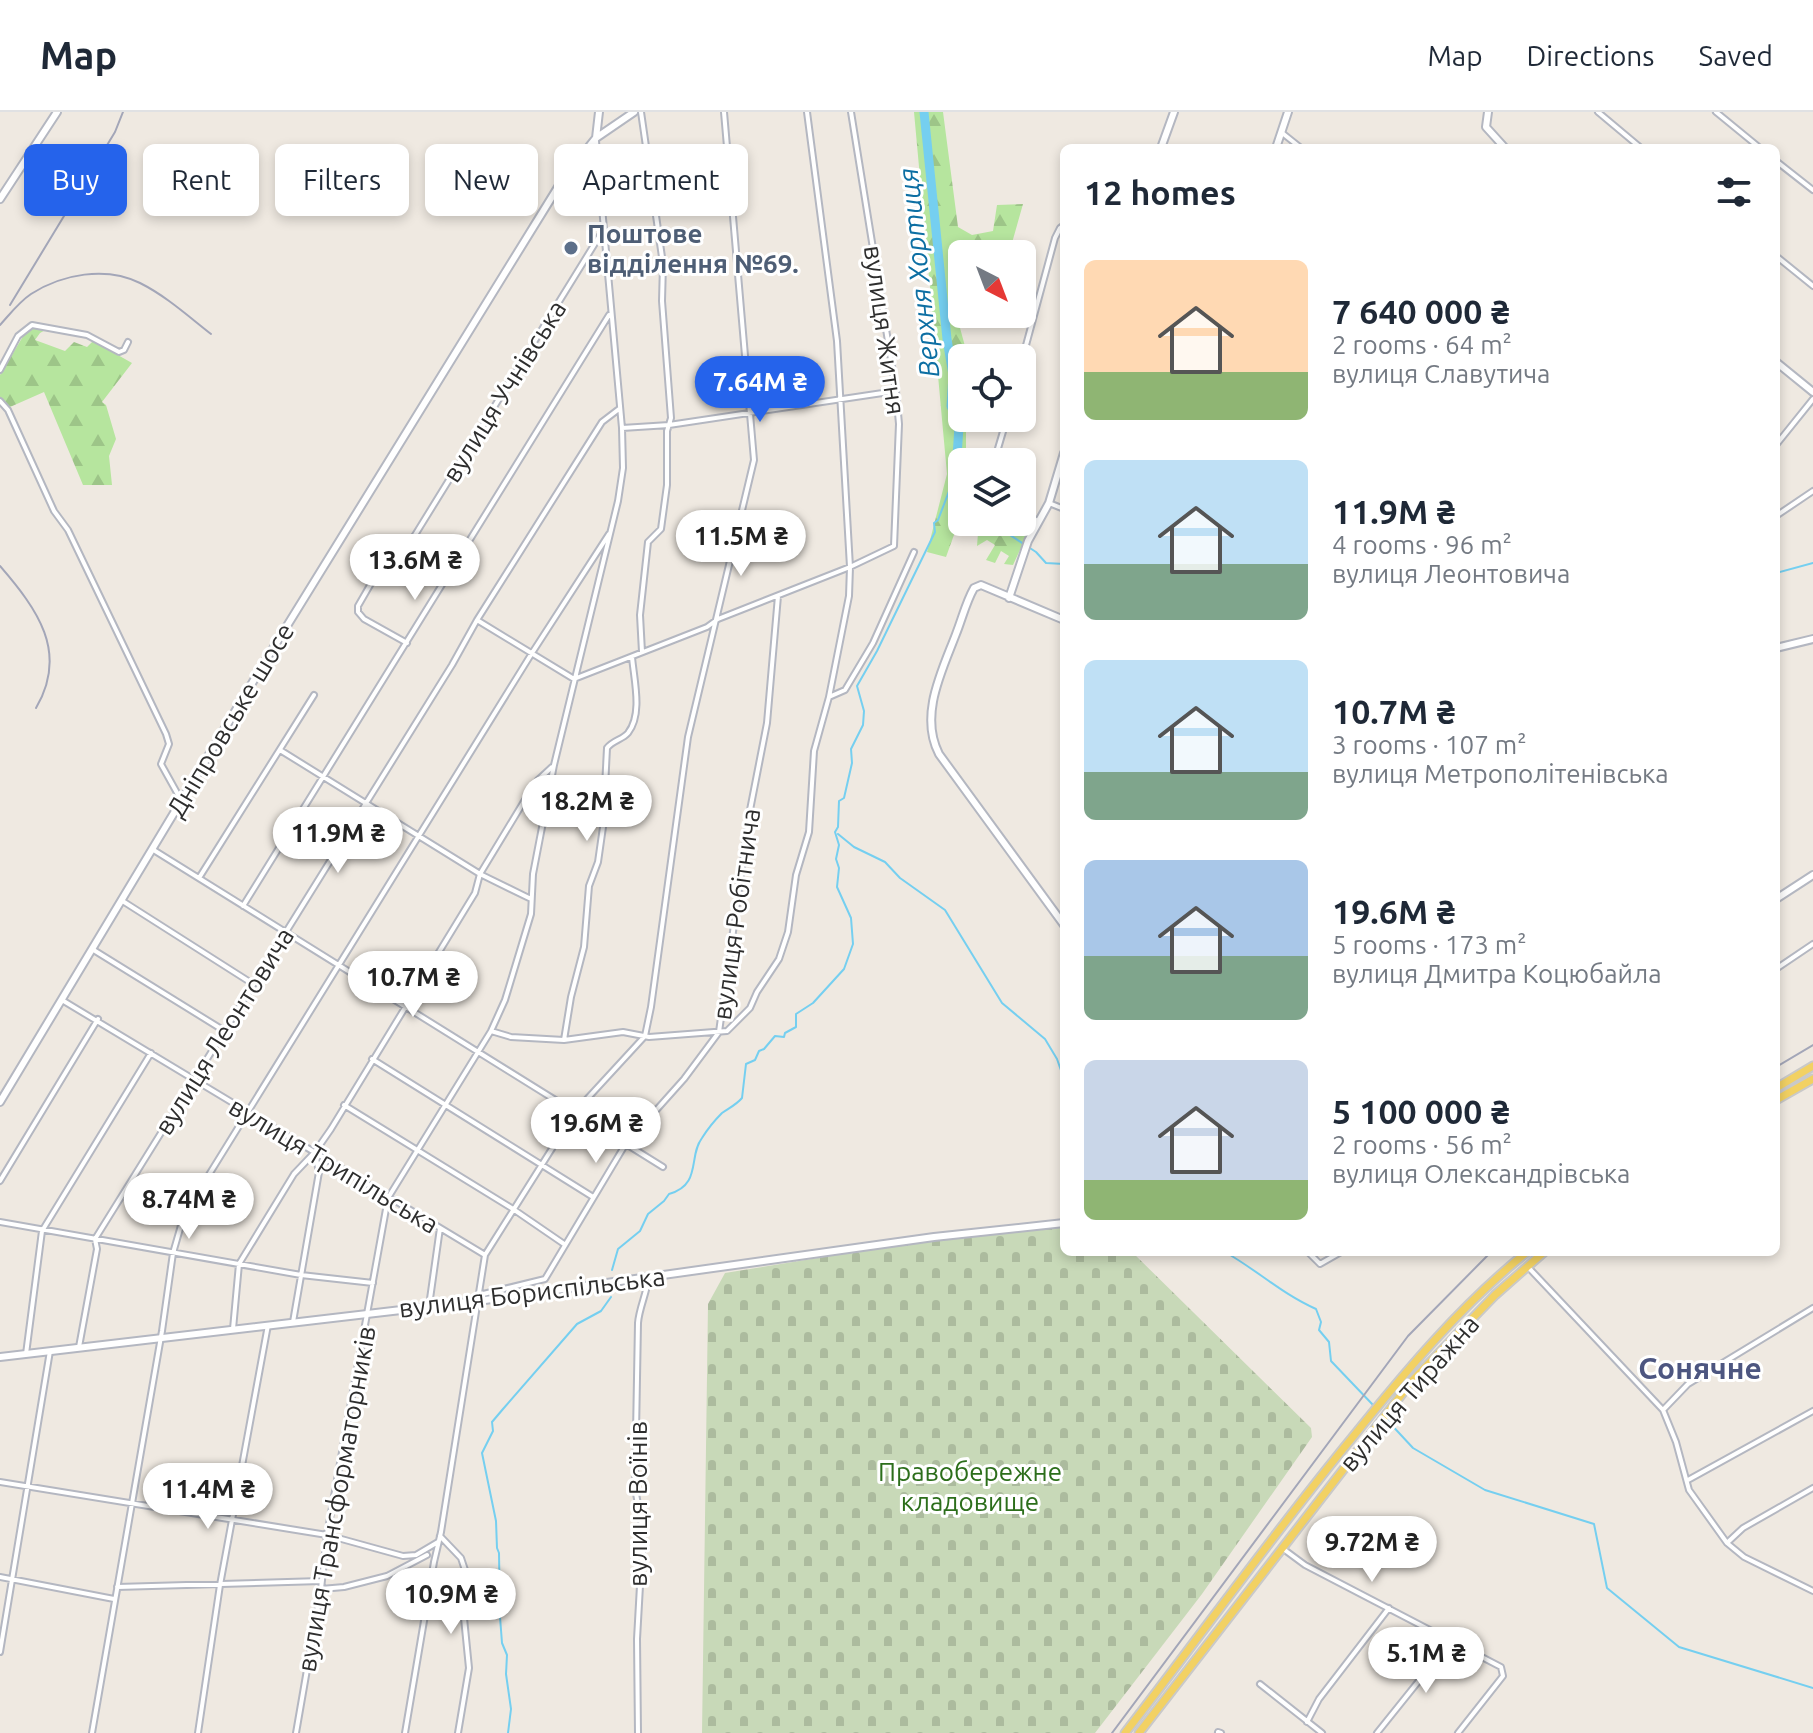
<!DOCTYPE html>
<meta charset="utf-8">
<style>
:root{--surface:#fff;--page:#f6f6f7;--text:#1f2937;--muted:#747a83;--line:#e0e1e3;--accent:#2563eb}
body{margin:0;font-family:Ubuntu,sans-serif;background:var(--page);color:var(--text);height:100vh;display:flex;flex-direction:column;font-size:30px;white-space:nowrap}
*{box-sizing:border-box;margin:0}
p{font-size:26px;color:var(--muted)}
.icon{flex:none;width:44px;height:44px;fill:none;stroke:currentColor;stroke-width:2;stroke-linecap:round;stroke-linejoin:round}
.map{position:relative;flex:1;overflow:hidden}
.sheet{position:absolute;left:1060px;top:32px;width:720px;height:1112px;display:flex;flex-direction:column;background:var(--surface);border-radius:12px;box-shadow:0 4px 12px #0003}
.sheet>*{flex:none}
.banner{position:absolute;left:24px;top:32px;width:760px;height:72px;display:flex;gap:16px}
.needle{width:52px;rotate:138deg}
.fabs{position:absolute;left:948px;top:128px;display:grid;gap:16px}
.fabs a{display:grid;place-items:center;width:88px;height:88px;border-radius:12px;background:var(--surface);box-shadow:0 4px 12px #0003;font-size:40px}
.price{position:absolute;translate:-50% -68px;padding:0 18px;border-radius:28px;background:#fff;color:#222;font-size:26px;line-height:52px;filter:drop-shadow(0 2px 4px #0008)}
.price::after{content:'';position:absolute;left:50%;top:48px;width:24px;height:18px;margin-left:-12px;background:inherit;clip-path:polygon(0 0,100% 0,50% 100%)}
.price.active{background:var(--accent);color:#fff}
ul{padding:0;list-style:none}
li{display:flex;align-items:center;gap:24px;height:200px;padding:0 24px}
li span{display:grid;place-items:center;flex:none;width:224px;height:160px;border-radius:12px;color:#555}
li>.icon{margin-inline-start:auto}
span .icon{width:96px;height:96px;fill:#fffc;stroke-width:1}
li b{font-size:34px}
h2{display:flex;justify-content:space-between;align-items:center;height:96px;padding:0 24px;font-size:34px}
.tag{padding:0 28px;border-radius:12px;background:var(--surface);box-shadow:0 4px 12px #0003;font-size:28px;line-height:72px}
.tag.active{background:var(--accent);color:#fff}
header{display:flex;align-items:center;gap:48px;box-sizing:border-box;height:112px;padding:0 40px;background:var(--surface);border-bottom:2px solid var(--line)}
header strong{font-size:38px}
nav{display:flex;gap:44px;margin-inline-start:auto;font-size:28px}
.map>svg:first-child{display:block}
.forest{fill:url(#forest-firs)}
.cemetery{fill:url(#cemetery-stones)}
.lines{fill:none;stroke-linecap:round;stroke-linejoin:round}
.stream{stroke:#75cff0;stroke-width:2}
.river{stroke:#75cff0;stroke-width:9}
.street-casing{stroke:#b4b7c1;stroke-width:8}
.secondary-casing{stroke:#b4b7c1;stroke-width:10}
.primary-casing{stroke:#c9c9c9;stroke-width:11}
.street{stroke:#fff;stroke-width:4}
.secondary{stroke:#fff;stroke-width:6}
.primary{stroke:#f2d163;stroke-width:7}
.rail{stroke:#a3a6b8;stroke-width:2}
.service-dot{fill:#5c6f8a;stroke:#fff;stroke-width:3}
.labels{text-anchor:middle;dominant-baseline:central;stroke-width:6;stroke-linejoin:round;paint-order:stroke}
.service-label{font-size:26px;font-weight:bold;fill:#4e5e75;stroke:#fff;text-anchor:start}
.street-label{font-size:26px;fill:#2e2e2e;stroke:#fff}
.park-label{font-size:26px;fill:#2c6e1b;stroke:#fff}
.water-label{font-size:28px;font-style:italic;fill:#0d6fa3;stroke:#fff}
.quarter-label{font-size:30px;font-weight:bold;fill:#4d5680;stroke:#fff}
</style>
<header>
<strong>Map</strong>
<nav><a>Map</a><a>Directions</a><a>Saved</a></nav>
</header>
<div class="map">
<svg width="1813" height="1621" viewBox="0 0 1813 1621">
<defs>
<pattern id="forest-firs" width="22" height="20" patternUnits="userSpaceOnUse" patternTransform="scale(2)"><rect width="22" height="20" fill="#b6e59e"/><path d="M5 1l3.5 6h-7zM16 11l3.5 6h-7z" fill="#9dc588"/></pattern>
<pattern id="cemetery-stones" width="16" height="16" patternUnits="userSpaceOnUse" patternTransform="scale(2)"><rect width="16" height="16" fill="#c8d9b8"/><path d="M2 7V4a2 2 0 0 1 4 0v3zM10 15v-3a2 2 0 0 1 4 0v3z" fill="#acbb9e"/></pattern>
</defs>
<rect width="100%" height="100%" fill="#efe9e1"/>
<path class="forest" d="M914,0H943L958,115L972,123L993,119L997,93L1023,92L1010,138L991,142H962V151L953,154V190L966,238V246H962V306H966V338L981,342L980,350H962V410H1022V401L1034,408L1013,453L1004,452L1009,444L1001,439L995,451L986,448L995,433L987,428L977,434L978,421L959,409L946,445L927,440L947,362Z
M35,216H49L40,221L35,228L65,239L74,230L87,235L93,229L132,251L102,290L106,293L116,327L109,344L112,373H83L44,280L10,295L0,286V263L25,221Z"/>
<path class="cemetery" d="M1064,1115V1140H1132L1311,1316L1312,1325L1202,1482L1095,1621H702L708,1192L725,1161L910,1131Z"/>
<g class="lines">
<path class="stream" d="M956,358L961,363L962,381
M990,410L1036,440L1046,451L1064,452
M1776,461L1813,451
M838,722L854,735L885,750L900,766L945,798L1002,891L1045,927L1057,947L1064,967
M1225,1140C1257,1158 1282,1182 1316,1197L1321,1210L1319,1218L1329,1230L1331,1249L1374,1294
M612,1158L618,1137L640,1119L648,1102L664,1089L669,1082C702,1073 688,1044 702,1026C707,1018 715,1008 722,1001C729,996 736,993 742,986L746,952L755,948L759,939L764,937L775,924L784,925L785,921L796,915V902L813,891L844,857L853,832L851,806L837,775L839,756L836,747L839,733L835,720L838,715L839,689L844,686L852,651L851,637L863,613L864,599L857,574L877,539L935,420L934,411L938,408L956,361
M1387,1308L1413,1336L1485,1378L1594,1412L1607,1476L1679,1535L1813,1576
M508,1621L511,1597L506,1562L507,1543L502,1531L500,1505L499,1441L497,1436L496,1409L482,1341L493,1319L492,1310L503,1297L577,1212L601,1199L611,1185"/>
<path class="river" d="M924,0L947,227L953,263L951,294L959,314L956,361"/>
<g class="street-casing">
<path id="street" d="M641,0L663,152L662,189L671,306L667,319V373L661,417L648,430L640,503L642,540
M807,0L837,229L850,455L849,484L829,585
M1598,0L1641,36
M1716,0L1760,36
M1281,20L1301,36
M1776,49L1813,78
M1776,144L1813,174
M1022,248L1055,126L1060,116L1064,113
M0,258L18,224L32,213L87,223L119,240L124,238L128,230
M0,289L8,298L54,399L68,418L166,622L169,632L161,652L181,688
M622,316L669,313L896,279
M1776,333L1813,287
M994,350L1007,306
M1049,391L1064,397
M1022,401L1038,409
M1776,404L1813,379
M477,508L574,567L707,515L718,507L850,455L894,434L899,312L896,279L851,0
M407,531L364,507L358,500V494L388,442C396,433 404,438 415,423L602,120
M280,638L480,762L531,787
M152,737L663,1055
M199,766L314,583
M121,788L253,872
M243,794L609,203
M92,837L223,918
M1776,857L1813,832
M62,888L485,1143
M491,919L511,925L564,928L623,920L649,925L727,919L750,896L757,880L779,847L788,820L796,763L809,720L814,639L829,585L845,578L873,531L914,440
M564,928L571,885L584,835L589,774L598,750L603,715L607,636C613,628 622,628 628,621C643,602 634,568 632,545
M372,947L593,1085
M344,993L513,1097L564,1132
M0,1069L98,907
M0,1110L301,1163L373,1171
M1308,1140L1320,1152L1341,1140
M1528,1155L1663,1298L1676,1330L1689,1378L1727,1431L1744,1445L1813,1479
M479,1183L545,1167L625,1033L684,967L719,920L750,698L767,611L778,484
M429,1194L440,1116
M293,1210L319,1060L315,1042
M233,1217L239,1152L294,1062L315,1040L331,1017L475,781L480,762L523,691L538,668L552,655
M79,1235L97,1137L95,1127L452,553L477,508L602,310L619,297
M26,1242L42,1119L151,941
M1663,1298L1688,1272L1813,1196
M1688,1368L1813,1299
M0,1370L327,1423L403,1444L416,1443L438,1430
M440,1424L461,1446L467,1464L464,1506L469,1556L458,1621
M1728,1430L1743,1416L1813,1376
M1282,1436L1305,1453L1501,1555L1503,1564L1458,1621
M0,1465L114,1487
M117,1475L321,1469
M321,1477L344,1475L387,1464L427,1443
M0,1540L50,1239
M1260,1572L1322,1621
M1307,1610L1319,1587L1389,1496
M1218,1620L1221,1621
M92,1621L162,1219L173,1141L184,1103L532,541L609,422
M198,1621L220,1473L268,1213
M296,1621L321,1477L327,1423L388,1086L491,919L505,888L531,802L533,762L554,653L618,389L623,356L622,316L596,29
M405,1621L434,1450L441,1420L485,1143L575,1000L645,924L651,895L688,625L754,348L724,0
M638,1621L637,1527L643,1420L635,1376L638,1211C639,1196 648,1178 648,1166
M1377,1621L1434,1550L1448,1528"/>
</g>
<g class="secondary-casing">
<path id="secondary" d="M1488,0L1486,15L1505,36
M596,26L599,0
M1161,36L1174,0
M1276,36L1288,0
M0,87L57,0
M1776,250L1813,280
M1009,486L1028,429L1049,391L1064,341
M1064,508L981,473L974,476C966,490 962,507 956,522C942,559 919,603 939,642L1064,813
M1776,536L1813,527
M1776,787L1813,763
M0,990L269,543L563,67L596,26L634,0
M0,1245L478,1189L934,1125L1064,1111"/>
</g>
<g class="primary-casing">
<path id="primary" d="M1776,976L1813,954
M1776,988L1813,967
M1125,1621C1201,1523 1273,1422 1352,1326C1405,1260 1461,1193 1527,1140
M1139,1621L1412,1269L1495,1183L1544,1140"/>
</g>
<use href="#street" class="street"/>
<use href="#secondary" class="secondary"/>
<use href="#primary" class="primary"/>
<path class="rail" d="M10,193L115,20L123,0
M0,213C10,202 19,190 31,182C62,162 106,154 140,171C166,184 188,204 211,222
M0,454C37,497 69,540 36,596
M1776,955L1813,933
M1112,1621L1408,1224L1491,1140"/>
</g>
<circle class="service-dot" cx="571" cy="136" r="8"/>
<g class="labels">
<g class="service-label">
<text x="587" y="121">Поштове<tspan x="587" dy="30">відділення №69.</tspan></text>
</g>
<g class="street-label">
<text transform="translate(885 218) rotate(82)">вулиця Житня</text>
<text transform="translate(504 279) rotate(-58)">вулиця Учнівська</text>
<text transform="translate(230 608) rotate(-59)">Дніпровське шосе</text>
<text transform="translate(736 802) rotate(-82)">вулиця Робітнича</text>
<text transform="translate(224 919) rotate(-58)">вулиця Леонтовича</text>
<text transform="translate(334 1053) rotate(31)">вулиця Трипільська</text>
<text transform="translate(532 1180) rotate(-7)">вулиця Бориспільська</text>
<text transform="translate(1409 1281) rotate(-49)">вулиця Тиражна</text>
<text transform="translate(336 1387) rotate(-80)">вулиця Трансформаторників</text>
<text transform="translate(637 1392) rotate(-90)">вулиця Воїнів</text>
</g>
<g class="park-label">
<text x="970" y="1359">Правобережне<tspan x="970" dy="30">кладовище</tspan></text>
</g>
<g class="water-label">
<text transform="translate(918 161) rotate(-96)">Верхня Хортиця</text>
</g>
<g class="quarter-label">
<text x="1700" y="1256">Сонячне</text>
</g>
</g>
</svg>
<div class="fabs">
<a><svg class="needle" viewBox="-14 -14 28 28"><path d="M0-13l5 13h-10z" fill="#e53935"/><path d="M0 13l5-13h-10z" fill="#747a83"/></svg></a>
<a><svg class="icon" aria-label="locate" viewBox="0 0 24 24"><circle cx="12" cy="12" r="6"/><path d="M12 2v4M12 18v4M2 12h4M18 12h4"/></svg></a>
<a><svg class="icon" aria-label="layers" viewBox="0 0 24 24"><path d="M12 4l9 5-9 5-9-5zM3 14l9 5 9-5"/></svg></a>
</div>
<b class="price active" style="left:760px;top:312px">7.64M ₴</b>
<b class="price" style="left:741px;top:466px">11.5M ₴</b>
<b class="price" style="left:415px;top:490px">13.6M ₴</b>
<b class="price" style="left:587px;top:731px">18.2M ₴</b>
<b class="price" style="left:338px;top:763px">11.9M ₴</b>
<b class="price" style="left:413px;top:907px">10.7M ₴</b>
<b class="price" style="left:596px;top:1053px">19.6M ₴</b>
<b class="price" style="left:189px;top:1129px">8.74M ₴</b>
<b class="price" style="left:208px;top:1419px">11.4M ₴</b>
<b class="price" style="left:1372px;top:1472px">9.72M ₴</b>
<b class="price" style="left:451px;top:1524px">10.9M ₴</b>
<b class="price" style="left:1426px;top:1583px">5.1M ₴</b>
<div class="banner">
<a class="tag active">Buy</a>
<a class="tag">Rent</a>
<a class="tag">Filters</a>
<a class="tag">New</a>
<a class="tag">Apartment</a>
</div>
<section class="sheet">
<h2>12 homes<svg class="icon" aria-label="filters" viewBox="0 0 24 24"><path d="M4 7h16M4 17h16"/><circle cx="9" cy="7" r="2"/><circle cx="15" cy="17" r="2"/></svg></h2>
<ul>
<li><span style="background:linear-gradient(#ffd9b3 70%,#8fb573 0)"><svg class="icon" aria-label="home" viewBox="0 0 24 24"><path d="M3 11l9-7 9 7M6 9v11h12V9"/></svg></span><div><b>7 640 000 ₴</b><p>2 rooms · 64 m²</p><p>вулиця Славутича</p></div></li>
<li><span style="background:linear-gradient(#bfe0f5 65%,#7fa58c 0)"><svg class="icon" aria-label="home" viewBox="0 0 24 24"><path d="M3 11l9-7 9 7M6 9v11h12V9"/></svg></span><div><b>11.9M ₴</b><p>4 rooms · 96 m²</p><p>вулиця Леонтовича</p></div></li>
<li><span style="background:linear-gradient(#bfe0f5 70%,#7fa58c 0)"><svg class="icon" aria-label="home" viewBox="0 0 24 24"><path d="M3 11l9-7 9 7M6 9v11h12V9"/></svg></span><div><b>10.7M ₴</b><p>3 rooms · 107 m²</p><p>вулиця Метрополітенівська</p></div></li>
<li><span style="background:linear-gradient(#a9c7e8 60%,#7fa58c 0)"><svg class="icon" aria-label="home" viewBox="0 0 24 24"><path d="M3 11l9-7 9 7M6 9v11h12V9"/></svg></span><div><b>19.6M ₴</b><p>5 rooms · 173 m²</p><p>вулиця Дмитра Коцюбайла</p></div></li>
<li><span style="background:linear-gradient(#c9d6e8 75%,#8fb573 0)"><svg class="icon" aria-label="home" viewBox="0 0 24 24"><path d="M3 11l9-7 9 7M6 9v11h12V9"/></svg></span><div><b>5 100 000 ₴</b><p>2 rooms · 56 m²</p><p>вулиця Олександрівська</p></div></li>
</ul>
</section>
</div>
